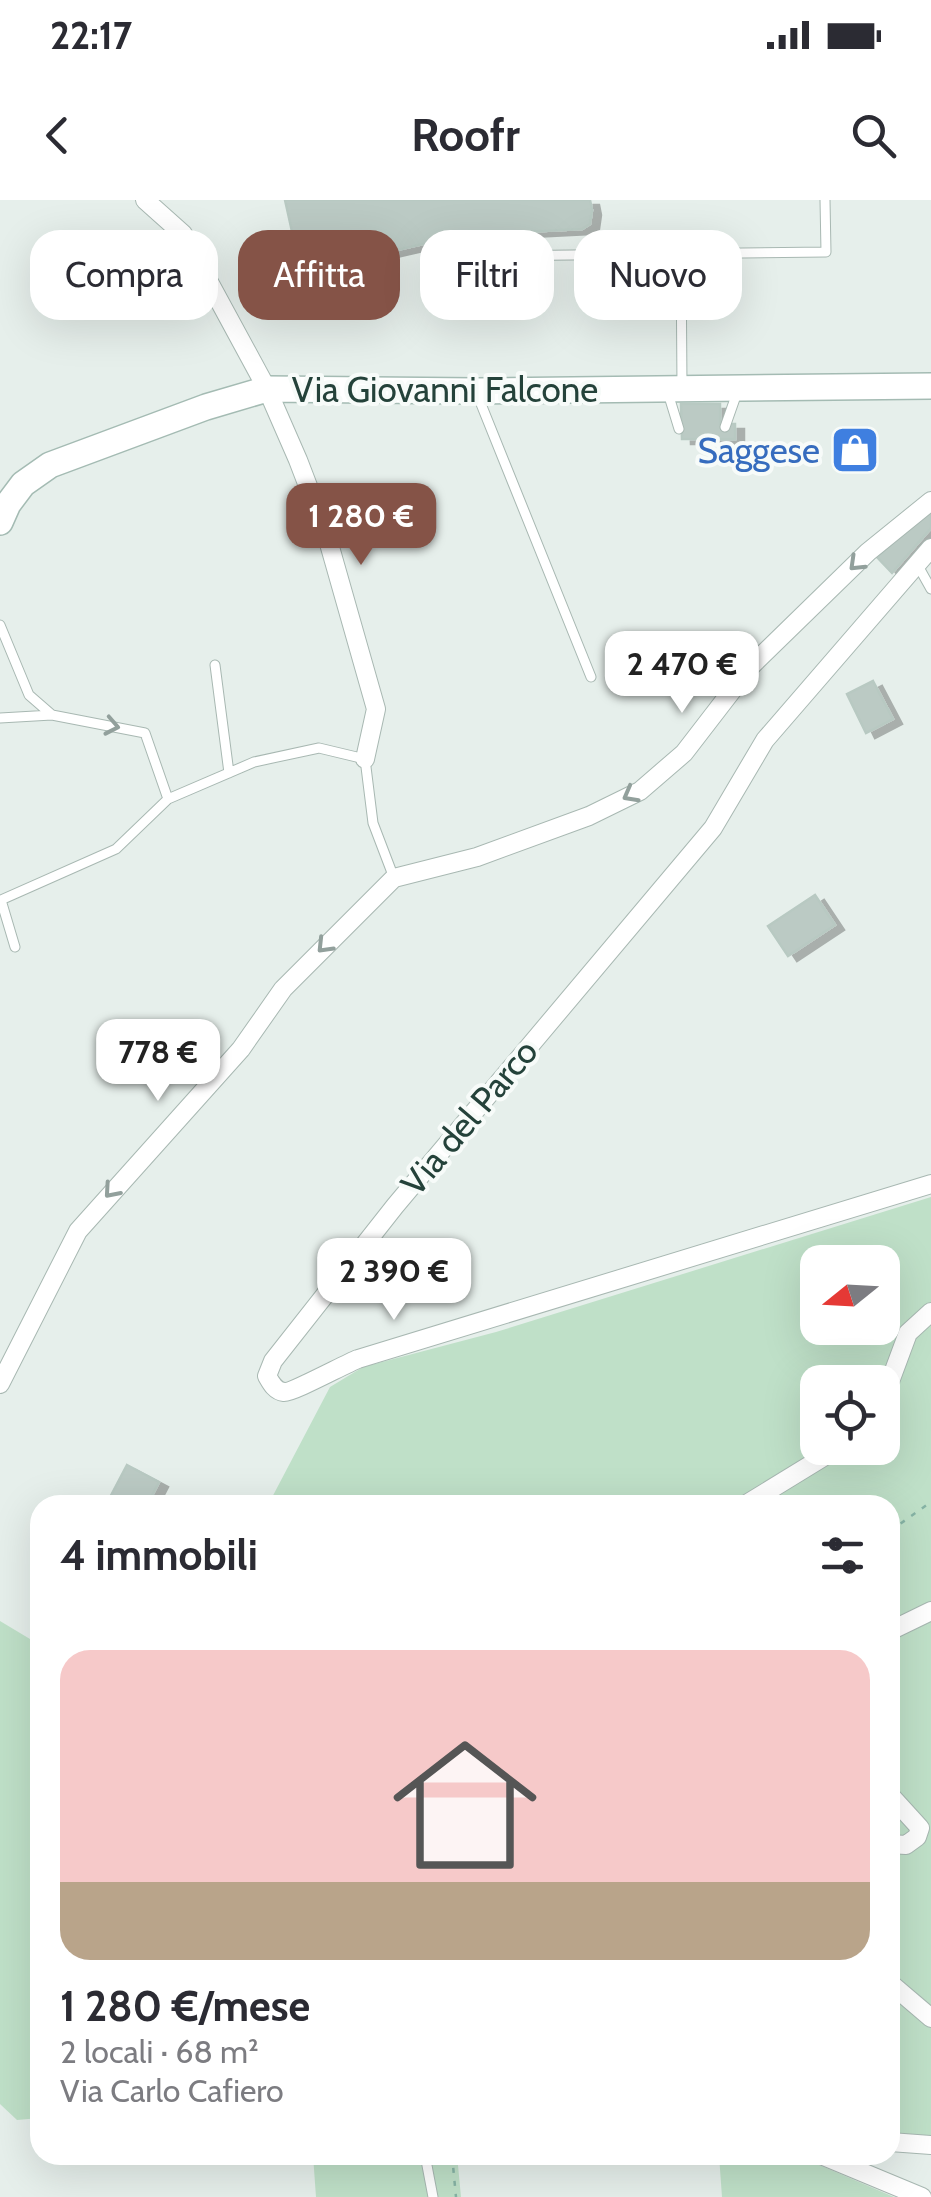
<!DOCTYPE html>
<html lang="it">
<meta charset="utf-8">
<style>
:root{--surface:#fff;--page:#f7f7f7;--text:#2b2b33;--muted:#7c7c81;--line:#e1e1e2;--accent:#855347}
body{margin:0;font-family:Cabin,sans-serif;background:var(--page);color:var(--text);height:100vh;display:flex;flex-direction:column;font-size:38px;white-space:nowrap}
*{box-sizing:border-box;margin:0}
p{font-size:32px;color:var(--muted)}
.icon{flex:none;width:55px;height:55px;fill:none;stroke:currentColor;stroke-width:2;stroke-linecap:round;stroke-linejoin:round}
.map{position:relative;flex:1;overflow:hidden}
.drawer{position:absolute;left:30px;top:1295px;width:870px;height:670px;display:flex;flex-direction:column;background:var(--surface);border-radius:30px;box-shadow:0 10px 40px #0002}
.drawer>*{flex:none}
.hud{position:absolute;left:30px;top:30px;width:872px;height:90px;display:flex;gap:20px}
.needle{width:65px;rotate:252deg}
.controls{position:absolute;left:800px;top:1045px;display:grid;gap:20px}
.controls a{display:grid;place-items:center;width:100px;height:100px;border-radius:20px;background:var(--surface);box-shadow:0 10px 40px #0002;font-size:50px}
.price{position:absolute;translate:-50% -85px;padding:0 22px;border-radius:20px;background:#fff;color:#222;font-size:32px;line-height:65px;filter:drop-shadow(0 2px 5px #0008)}
.price::after{content:'';position:absolute;left:50%;top:60px;width:30px;height:22px;margin-left:-15px;background:inherit;clip-path:polygon(0 0,100% 0,50% 100%)}
.price.on{background:var(--accent);color:#fff}
ul{padding:0;list-style:none}
li{display:grid;align-content:center;gap:20px;height:530px;padding:0 30px}
li+li{border-top:2px solid var(--line)}
li span{display:grid;place-items:center;height:310px;border-radius:30px;color:#555}
li>.icon{margin-inline-start:auto}
span .icon{width:180px;height:180px;fill:#fffc;stroke-width:1}
li b{font-size:42px}
h2{display:flex;justify-content:space-between;align-items:center;height:120px;padding:0 30px;font-size:42px}
.pill{padding:0 35px;border-radius:30px;background:var(--surface);box-shadow:0 10px 40px #0002;font-size:35px;line-height:90px}
.pill.on{background:var(--accent);color:#fff}
.status{display:flex;justify-content:space-between;align-items:center;height:70px;padding:0 50px;background:var(--surface);direction:ltr}
.status svg{height:28px;fill:currentColor}
header{display:flex;justify-content:space-between;align-items:center;height:130px;padding:0 30px;background:var(--surface);font-size:45px;font-weight:800}
.map>svg:first-child{display:block}
.green{fill:#bfe0c8;fill-rule:evenodd}
.building{fill:#bbcac4;stroke:#b8c9c2;stroke-width:2.5;filter:url(#shadow)}
.lines{fill:none;stroke-linecap:round;stroke-linejoin:round}
.lane-casing{stroke:#a8b8b2;stroke-width:11}
.street-casing{stroke:#a8b8b2;stroke-width:20}
.secondary-casing{stroke:#a4bbb3;stroke-width:28}
.path{stroke:#86b3a5;stroke-width:2.5;stroke-dasharray:5 8;stroke-linecap:butt}
.lane{stroke:#fff;stroke-width:9}
.street{stroke:#fff;stroke-width:18}
.secondary{stroke:#fff;stroke-width:25}
.oneway{stroke:#92a09c}
.labels{text-anchor:middle;dominant-baseline:central;stroke-width:8;stroke-linejoin:round;paint-order:stroke}
.street-label{font-size:35px;fill:#24423a;stroke:#f7fbf9}
.shop-label{font-size:35px;fill:#366cbe;stroke:#f7fbf9;text-anchor:end}
</style>
<div class="status"><b>22:17</b><svg viewBox="0 0 49 12"><path d="M0 12V9h3v3zM5 12V6h3v6zM10 12V3h3v9zM15 12V0h3v12zM26 1h20v11H26zM47 4h2v5h-2z"/></svg></div>
<header><svg class="icon" aria-label="back" viewBox="0 0 24 24"><path d="M15 5l-7 7 7 7"/></svg>Roofr<svg class="icon" aria-label="search" viewBox="0 0 24 24"><circle cx="10" cy="10" r="6"/><path d="M15 15l6 6"/></svg></header>
<div class="map">
<svg width="931" height="1997" viewBox="0 0 931 1997">
<defs>
<filter id="shadow"><feDropShadow dx="9" dy="5" stdDeviation="0" flood-color="#0004"/></filter>
</defs>
<rect width="100%" height="100%" fill="#e6efeb"/>
<path class="green" d="M931,997V1938L890,1935V1305H268L330,1187L363,1167L496,1132ZM818,1062H882V1128H818ZM818,1182H882V1248H818Z
M0,1421L40,1445V1918L17,1920L0,1904Z
M313,1955H457L461,1997H316Z
M719,1955H796L894,1997H722Z"/>
<path class="building" d="M285,0H590L592,10L590,24L582,29L462,35L301,72Z
M681,204H720V224H735V239H682Z
M931,309V328L892,373L877,357Z
M873,481L893,519L866,533L847,494Z
M815,695L835,725L788,756L768,726Z
M127,1265L159,1282L147,1305H106Z"/>
<g class="lines">
<g class="lane-casing">
<path id="lane" d="M681,53L682,185
M486,56L826,52L825,0
M668,193L679,229
M477,194L591,477
M725,227L738,190
M917,364L931,389
M0,425L29,495L52,515L145,533L168,599L254,562L319,548L365,559L373,623L394,678
M215,465L229,573
M0,518L52,515
M15,747L1,700L116,649L168,599
M425,1955L433,1997"/>
</g>
<g class="street-casing">
<path id="street" d="M145,0L183,34L267,189L298,260L326,333L376,509L365,559
M931,348L765,540L713,628L395,1006L273,1161L267,1176C271,1183 275,1191 284,1192C292,1193 345,1164 358,1159L931,984
M0,1184L78,1031L241,849L283,789L394,678L477,657L589,616L640,591L684,553L751,466L868,352L931,301
M882,1203L908,1133L931,1112
M745,1305L838,1248
M890,1431L931,1411
M890,1595L920,1628L917,1637L906,1645L890,1644
M890,1783L931,1818
M890,1942L931,1945
M821,1955L922,1997"/>
</g>
<g class="secondary-casing">
<path id="secondary" d="M0,322L8,304L23,284L50,265L206,207L267,189L476,191L931,186"/>
</g>
<path class="path" d="M890,1331L931,1302
M452,1955L456,1997"/>
<use href="#lane" class="lane"/>
<use href="#street" class="street"/>
<use href="#secondary" class="secondary"/>
</g>
<defs><path id="oneway-chevron" d="M-2-3.5L2.5 0L-2 3.5" fill="none" stroke-width="1.6" stroke-linecap="round" stroke-linejoin="round" transform="scale(2.5)"/></defs>
<g class="oneway">
<use href="#oneway-chevron" transform="translate(856 364) rotate(136)"/>
<use href="#oneway-chevron" transform="translate(112 526) rotate(11)"/>
<use href="#oneway-chevron" transform="translate(630 595) rotate(151)"/>
<use href="#oneway-chevron" transform="translate(324 746) rotate(134)"/>
<use href="#oneway-chevron" transform="translate(111 991) rotate(131)"/>
</g>
<defs>
<g id="shop-square" transform="scale(2.5)"><rect x="-9" y="-9" width="18" height="18" rx="4" fill="#3f7fe0" stroke="#f7fbf9"/><path d="M-5-2.5h2.3a2.7 3.5 0 0 1 5.4 0H5L5.5 6h-11ZM-1.5-2.5h3a1.5 2.3 0 0 0-3 0Z" fill="#fff"/></g>
</defs>
<g fill-rule="evenodd">
<use href="#shop-square" x="855" y="250"/>
</g>
<g class="labels">
<g class="street-label">
<text x="445" y="189">Via Giovanni Falcone</text>
<text transform="translate(469 917) rotate(-50)">Via del Parco</text>
</g>
<g class="shop-label">
<text x="820" y="250">Saggese</text>
</g>
</g>
</svg>
<div class="controls">
<a><svg class="needle" viewBox="-14 -14 28 28"><path d="M0-13l5 13h-10z" fill="#e53935"/><path d="M0 13l5-13h-10z" fill="#7c7c81"/></svg></a>
<a><svg class="icon" aria-label="locate" viewBox="0 0 24 24"><circle cx="12" cy="12" r="6"/><path d="M12 2v4M12 18v4M2 12h4M18 12h4"/></svg></a>
</div>
<b class="price on" style="left:361px;top:368px">1 280 €</b>
<b class="price" style="left:682px;top:516px">2 470 €</b>
<b class="price" style="left:158px;top:904px">778 €</b>
<b class="price" style="left:394px;top:1123px">2 390 €</b>
<div class="hud">
<a class="pill">Compra</a>
<a class="pill on">Affitta</a>
<a class="pill">Filtri</a>
<a class="pill">Nuovo</a>
</div>
<section class="drawer">
<h2>4 immobili<svg class="icon" aria-label="filters" viewBox="0 0 24 24"><path d="M4 7h16M4 17h16"/><circle cx="9" cy="7" r="2"/><circle cx="15" cy="17" r="2"/></svg></h2>
<ul>
<li><span style="background:linear-gradient(#f6c9c9 75%,#b9a48a 0)"><svg class="icon" aria-label="home" viewBox="0 0 24 24"><path d="M3 11l9-7 9 7M6 9v11h12V9"/></svg></span><div><b>1 280 €/mese</b><p>2 locali · 68 m²</p><p>Via Carlo Cafiero</p></div></li>
</ul>
</section>
</div>
